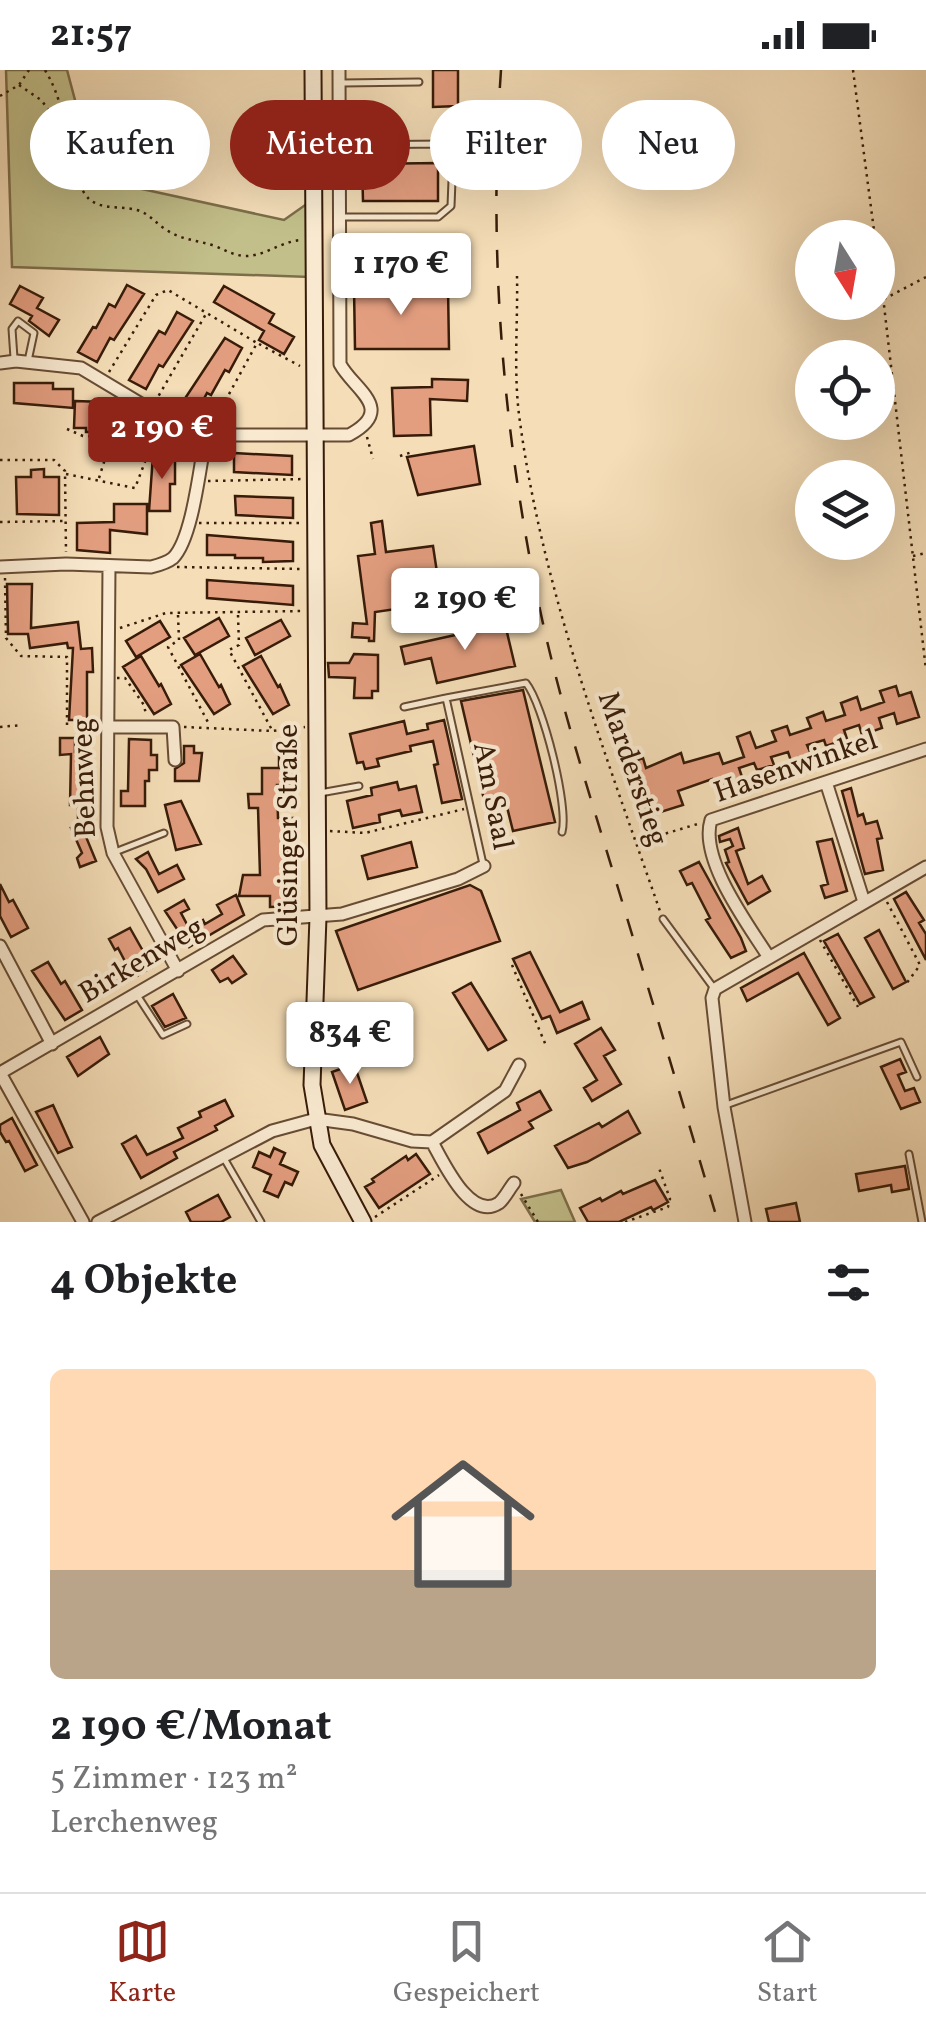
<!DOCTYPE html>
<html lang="de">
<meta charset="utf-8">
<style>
:root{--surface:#fff;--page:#f6f6f6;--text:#202124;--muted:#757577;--line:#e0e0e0;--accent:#8f2418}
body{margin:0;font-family:Vollkorn,serif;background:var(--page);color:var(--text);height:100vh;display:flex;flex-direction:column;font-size:38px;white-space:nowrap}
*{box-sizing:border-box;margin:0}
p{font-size:32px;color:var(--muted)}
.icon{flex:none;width:55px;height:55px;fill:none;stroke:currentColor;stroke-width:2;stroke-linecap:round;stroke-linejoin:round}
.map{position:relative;height:1152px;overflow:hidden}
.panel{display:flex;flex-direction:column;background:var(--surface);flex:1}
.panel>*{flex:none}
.top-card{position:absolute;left:30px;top:30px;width:868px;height:90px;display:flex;gap:20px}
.needle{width:65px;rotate:169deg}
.fabs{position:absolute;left:795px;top:150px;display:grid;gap:20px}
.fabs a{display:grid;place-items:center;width:100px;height:100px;border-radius:50%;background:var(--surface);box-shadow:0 10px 40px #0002;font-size:50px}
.price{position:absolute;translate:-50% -85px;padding:0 22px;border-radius:10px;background:#fff;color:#222;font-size:32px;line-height:65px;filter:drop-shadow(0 2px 5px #0008)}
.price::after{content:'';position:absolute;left:50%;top:60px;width:30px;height:22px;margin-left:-15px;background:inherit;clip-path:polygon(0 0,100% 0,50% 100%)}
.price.current{background:var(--accent);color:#fff}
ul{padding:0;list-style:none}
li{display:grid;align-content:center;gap:20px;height:530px;padding:0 50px}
li span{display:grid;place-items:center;height:310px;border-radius:15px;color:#555}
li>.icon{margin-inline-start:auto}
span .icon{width:180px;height:180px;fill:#fffc;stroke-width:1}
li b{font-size:42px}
h2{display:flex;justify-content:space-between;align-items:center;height:120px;padding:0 50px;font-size:42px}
.chip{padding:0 35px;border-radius:45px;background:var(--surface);box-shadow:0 10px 40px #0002;font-size:35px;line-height:90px}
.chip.current{background:var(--accent);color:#fff}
.status{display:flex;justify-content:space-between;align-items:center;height:70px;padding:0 50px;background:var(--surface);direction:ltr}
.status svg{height:28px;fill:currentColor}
.tabs{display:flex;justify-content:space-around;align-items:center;height:140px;border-top:2px solid var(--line);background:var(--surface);font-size:28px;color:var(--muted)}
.tabs a{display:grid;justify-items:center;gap:5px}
.tabs .current{color:var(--accent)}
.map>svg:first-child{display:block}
.green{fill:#c2bf8a;stroke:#7d6e4a;stroke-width:2.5}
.building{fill:#e39e80;stroke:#381c09;stroke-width:2.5}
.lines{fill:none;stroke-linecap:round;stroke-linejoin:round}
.lane-casing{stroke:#674c34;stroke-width:9}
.street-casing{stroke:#674c34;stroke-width:15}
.secondary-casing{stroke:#381c09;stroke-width:19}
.path{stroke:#381c09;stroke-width:2.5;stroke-dasharray:2.5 5;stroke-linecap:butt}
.lane{stroke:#f8e9d0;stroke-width:5}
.street{stroke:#f8e9d0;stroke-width:11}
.secondary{stroke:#f8e9d0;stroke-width:15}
.rail{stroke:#381c09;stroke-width:2.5;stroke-dasharray:18 18;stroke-linecap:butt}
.labels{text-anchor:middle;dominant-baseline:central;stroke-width:8;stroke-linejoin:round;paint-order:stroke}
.street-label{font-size:30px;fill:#381c09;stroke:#f8e9d0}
</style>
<div class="status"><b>21:57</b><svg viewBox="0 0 49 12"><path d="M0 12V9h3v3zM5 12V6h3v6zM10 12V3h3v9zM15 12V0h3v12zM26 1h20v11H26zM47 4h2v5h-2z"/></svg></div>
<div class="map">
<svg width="926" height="1152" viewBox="0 0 926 1152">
<rect width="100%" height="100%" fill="#f4ddb7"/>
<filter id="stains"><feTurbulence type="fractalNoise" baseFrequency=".002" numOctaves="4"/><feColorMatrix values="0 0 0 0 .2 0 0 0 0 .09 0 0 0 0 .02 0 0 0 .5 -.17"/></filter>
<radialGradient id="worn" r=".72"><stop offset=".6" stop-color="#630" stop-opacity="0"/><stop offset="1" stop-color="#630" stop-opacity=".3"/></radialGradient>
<path class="green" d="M6,0H67L96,109L284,150L308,133L310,207L12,197Z
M561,1120L575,1152H535L521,1129Z"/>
<path class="building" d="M433,0H458V36L433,37Z
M438,93V131H363L362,94Z
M127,215L144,224L114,270L110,268L97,292L78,282L93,257L96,258L109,234L115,237Z
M20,216L43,228L37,238L59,250L49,266L29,251L32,246L10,234Z
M224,216L274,244L269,253L294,267L284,284L259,270L264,261L214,232Z
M354,217H448L449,279H355Z
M177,242L193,251L163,297L159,295L146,319L129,310L159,261L165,264Z
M225,268L242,278L229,302L225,300L211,325L207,323L194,348L178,339Z
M432,309L468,310L467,331L430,329L431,365L394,366L392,318L432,317Z
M14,313H53V319H73V338L14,333Z
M75,331L104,332L106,362H86V358H74Z
M474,376L480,414L418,425L407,387Z
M234,383L292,386V405L234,402Z
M153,385H175V414H170V441H149Z
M44,399V407H59V445L17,444L16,407H31V400Z
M235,426L293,428V448L236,445Z
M114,434H147V464L110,460V483L77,480V453L114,452Z
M382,451L386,482L433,476L438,509L398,515V520L393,521L396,539L375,542L374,571H369V568L352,567L353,553L367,554L358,486L375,484L371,453Z
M207,465L293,472V491L263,492V488H235V485H207Z
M207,510L293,516V535L207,528Z
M7,514H32L31,558L78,552L81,579L92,578L93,602H87V650H69L73,578H68L67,573L30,578L28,564H8Z
M219,548L229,566L195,585L184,568Z
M281,550L290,566L255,585L246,568Z
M160,551L170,567L136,587L126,571Z
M505,554L515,596L437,613L431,588L405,594L401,577Z
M200,584L219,617L221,615L230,634L214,644L181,595Z
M354,584L378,585V621H372V628H354L355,608L329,607L328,593H349Z
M141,586L159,616L161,614L171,634L154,644L123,597Z
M261,586L278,617L280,615L289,635L273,644L243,596Z
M896,616L899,626L911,622L919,647L897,654L894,643L879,648L882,658L862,665L859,655L844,660L847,669L826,676L824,670L807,675L811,684L791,691L788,682L771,687L774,695L757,700L754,693L739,698L744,713L724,719L721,711L714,713L712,709L678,721L683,735L648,746L645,735L650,733L644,715L637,717L629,693L643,688L646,698L681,683L684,693L719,683L723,694L744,687L737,667L750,662L756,678L776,671L772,661L787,656L790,665L811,658L807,648L823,642L826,651L845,645L841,633L857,627L861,640L884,632L880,621Z
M523,620L555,752L513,761L505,729L485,734L461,631Z
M444,650L462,729L442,733L434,695L438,694L433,671L410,676L411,681L377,689L379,696L365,699L363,692L357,693L350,664L404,651L407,664L428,659L427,654Z
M60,668H75V682L87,683L89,761L84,762L96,791L80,797L77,788L82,783L71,758L76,757L78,751V735H70L71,684L60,685Z
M129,669L151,670V685H157V700H149V711H145V736H121V721H128Z
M294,671L293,715H277L278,748H293L296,819H292L293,836L270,837V826H239L243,805H260L258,738H249L248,724H262V698H279V672Z
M184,676H194V683H202L199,711H175V699L184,693Z
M397,712L399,720L416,716L422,742L402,746L400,740L379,745L380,752L353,758L347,731L372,725L371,718Z
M851,718L858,746L863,744L866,754L877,751L882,768L877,769L883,800L865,804L842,721Z
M181,731L201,774L176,780L165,735Z
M738,758L744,778L736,781L748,814L762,806L770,821L748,834L726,793L729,792L725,780L733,776L730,769L720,772L719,766Z
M832,769L847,821L825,828L821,816L828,814L817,772Z
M411,772L417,797L368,809L362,786Z
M148,782L159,804L177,795L184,809L158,822L146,799L136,789Z
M699,792L741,868L746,881L731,888L706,850L710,848L692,813L687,815L680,801Z
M0,814L9,832L13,830L28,858L11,867L0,846Z
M470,815L481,821L500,871L358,920L336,861Z
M906,822L924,850L919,853L926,864V890L894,829Z
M236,825L244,845L189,877L165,841L184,830L189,839L181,843L189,858L203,850L205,854L222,844L217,835Z
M130,858L152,897L103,926L97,915L129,899L118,878L115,880L109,869Z
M879,860L906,912L893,919L865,868Z
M838,864L874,927L860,934L824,871Z
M530,882L560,942L582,932L589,949L557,963L550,946L542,949L513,889Z
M804,883L840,948L828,955L798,903L747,931L741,918Z
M233,886L246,904L232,913L228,908L220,912L212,900Z
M48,892L61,914L65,911L82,940L65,950L32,901Z
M471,913L506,970L488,980L453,923Z
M173,924L186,948L165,957L152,936Z
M370,938L380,967L343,980L336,961L340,960L336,950Z
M601,958L615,980L604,986L621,1014L592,1031L584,1018L597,1010L575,974Z
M100,967L109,984L78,1006L67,987Z
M900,989L906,1002L898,1005L905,1021L914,1018L920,1032L901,1039L881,997Z
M354,994L367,1032L345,1040L332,1002Z
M540,1021L551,1040L529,1052L533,1058L488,1083L478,1063L520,1040L517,1033Z
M225,1030L233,1046L215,1056L217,1060L174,1082L177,1088L141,1108L122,1074L136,1066L147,1085L183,1068L178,1058L201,1047L199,1042Z
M53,1035L72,1077L58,1083L36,1042Z
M628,1041L640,1063L587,1092L568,1098L555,1076L599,1053L602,1057Z
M12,1048L37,1095L25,1101L9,1071L6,1072L0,1062V1055Z
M274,1078L285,1083L280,1094L298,1102L292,1115L285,1112L278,1127L264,1121L271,1105L253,1097L259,1082L270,1087Z
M416,1084L430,1104L379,1138L365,1117L374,1112L372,1109L406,1086L408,1090Z
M905,1096L909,1119L892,1122L891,1115L859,1121L856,1104Z
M655,1110L668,1132L653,1140L651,1137L619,1152H588L580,1138L600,1128L602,1131L621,1121L623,1124Z
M218,1125L230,1147L221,1152H191L186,1142Z
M796,1133L800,1152H769L766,1139Z"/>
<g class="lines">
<g class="lane-casing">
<path id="lane" d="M342,13L419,12
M341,147H438L451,136L453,85L443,74L343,75
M14,288L12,259L18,251L34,263L28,291
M404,637L446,628
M320,723L359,716
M115,782L164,763
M483,794L446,628L526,613C543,634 569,737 562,762
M663,849L713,917
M137,925L163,965L187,954
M726,1035L901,972L917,1007
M909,1084L922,1152
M225,1090L261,1152"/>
</g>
<g class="street-casing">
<path id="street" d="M0,293L16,291L81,298L151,340L206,365H349C397,339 354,320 340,294L339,0
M109,496L107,757L113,783L178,901
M0,497L66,494L151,497C159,495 167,493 173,488C193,468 200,394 206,365
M107,657H173L175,690
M826,712L864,832
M0,876L52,974
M768,886C747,853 699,789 711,750L926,679
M0,1003L263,850L342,844L458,809L484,796
M0,1003L83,1152
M432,1072C443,1091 470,1152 499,1133C505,1128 509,1119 514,1113
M98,1152L272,1061L316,1049L353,1054L412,1071L432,1072L505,1021L519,995
M745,1152L724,1037L712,928L715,919L926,797"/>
</g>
<g class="secondary-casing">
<path id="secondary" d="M313,0L318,847L312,1015L322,1075L363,1152"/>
</g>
<path class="path" d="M45,0C69,40 62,70 77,110C79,115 85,125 89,129C103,141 124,135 140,141C150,145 156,153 165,159C181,170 197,170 215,176C225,180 233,185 244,186C264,187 281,171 302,170
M853,0L875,168
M19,15L41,30L64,59
M0,26L19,15L29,0
M878,183L926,600
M517,206C518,254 513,305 520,352C543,521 605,683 661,844
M884,229L926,207
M259,274L300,296
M109,302L156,225L168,220L257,273L212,355
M155,332L206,244
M67,359L83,366L110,367
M367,367L373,389
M400,386L412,382
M0,390H54L65,401L66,482
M66,404L135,418L159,355
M99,408L122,335
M208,411L305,409
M0,452L64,451
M199,453H301
M913,486L926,483
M177,497L304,499
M5,508L6,568L21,586L67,587V655
M178,545L179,570L168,577L210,656
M238,545L239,575L229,580L272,660
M120,558L166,543L305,541
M117,608H125L144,635L146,645
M0,657L22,655
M184,657L272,661L305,657
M330,761L365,763L464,739
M637,772L701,753
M887,832L920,895L906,914
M820,870L858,937
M512,895L547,978
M521,1124L538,1152
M375,1147L439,1105
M625,1152L668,1137L670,1129L659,1098"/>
<use href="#lane" class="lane"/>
<use href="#street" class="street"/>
<use href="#secondary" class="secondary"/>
<path class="rail" d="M501,0C488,185 503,368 542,549C562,640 591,729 618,818C652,930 685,1041 718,1152"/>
</g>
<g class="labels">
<g class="street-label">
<text transform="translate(796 697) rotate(-19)">Hasenwinkel</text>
<text transform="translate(632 699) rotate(71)">Marderstieg</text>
<text transform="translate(85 708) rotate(-92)">Behnweg</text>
<text transform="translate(492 726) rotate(79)">Am Saal</text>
<text transform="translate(289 765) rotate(-90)">Glüsinger Straße</text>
<text transform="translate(142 891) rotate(-31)">Birkenweg</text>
</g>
</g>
<rect width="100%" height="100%" filter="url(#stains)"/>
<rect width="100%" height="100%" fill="url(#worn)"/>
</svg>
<div class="fabs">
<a><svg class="needle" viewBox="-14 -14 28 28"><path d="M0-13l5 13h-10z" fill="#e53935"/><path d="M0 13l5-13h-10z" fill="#757577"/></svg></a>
<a><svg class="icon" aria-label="locate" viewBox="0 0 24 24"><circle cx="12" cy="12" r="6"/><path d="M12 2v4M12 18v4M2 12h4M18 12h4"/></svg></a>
<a><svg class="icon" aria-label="layers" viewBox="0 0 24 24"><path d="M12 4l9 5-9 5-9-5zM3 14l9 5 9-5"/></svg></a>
</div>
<b class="price" style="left:401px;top:248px">1 170 €</b>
<b class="price current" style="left:162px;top:412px">2 190 €</b>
<b class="price" style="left:465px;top:583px">2 190 €</b>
<b class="price" style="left:350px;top:1017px">834 €</b>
<div class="top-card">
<a class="chip">Kaufen</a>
<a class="chip current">Mieten</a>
<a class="chip">Filter</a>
<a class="chip">Neu</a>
</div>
</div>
<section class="panel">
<h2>4 Objekte<svg class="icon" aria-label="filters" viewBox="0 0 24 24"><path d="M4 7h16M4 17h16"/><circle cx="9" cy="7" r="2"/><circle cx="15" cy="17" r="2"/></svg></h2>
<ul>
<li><span style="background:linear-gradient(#ffd9b3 65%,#b9a48a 0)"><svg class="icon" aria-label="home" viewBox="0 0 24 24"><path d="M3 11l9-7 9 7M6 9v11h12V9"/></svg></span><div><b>2 190 €/Monat</b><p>5 Zimmer · 123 m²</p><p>Lerchenweg</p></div></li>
</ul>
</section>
<nav class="tabs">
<a class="current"><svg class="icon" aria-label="map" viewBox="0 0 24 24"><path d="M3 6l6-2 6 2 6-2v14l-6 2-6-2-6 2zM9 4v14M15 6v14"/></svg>Karte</a>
<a><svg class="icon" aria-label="saved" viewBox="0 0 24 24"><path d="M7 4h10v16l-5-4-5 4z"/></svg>Gespeichert</a>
<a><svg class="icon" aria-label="home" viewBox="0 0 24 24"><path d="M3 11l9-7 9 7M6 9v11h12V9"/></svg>Start</a>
</nav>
